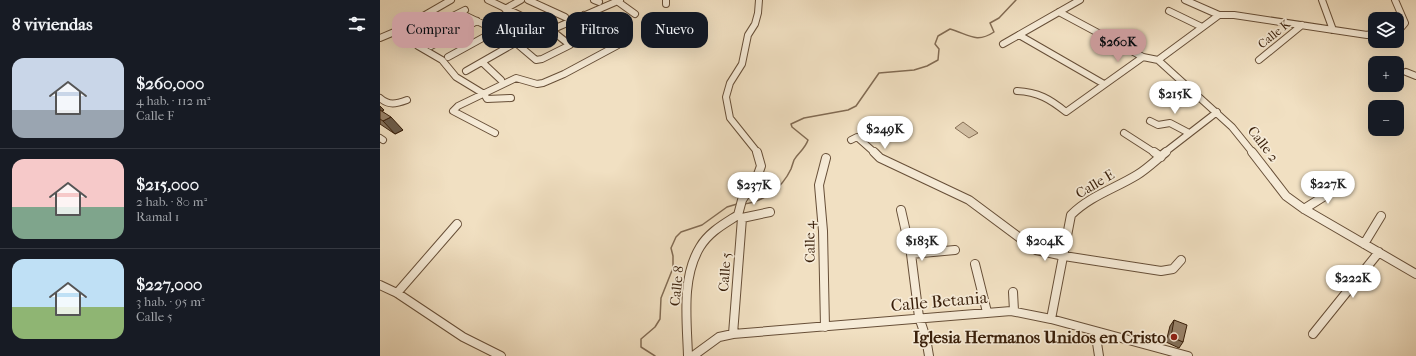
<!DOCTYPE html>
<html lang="es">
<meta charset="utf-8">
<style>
:root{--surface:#171b24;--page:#20242c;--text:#f1f3f6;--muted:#9ea1a6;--line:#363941;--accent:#c59692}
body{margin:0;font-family:"IM FELL French Canon",serif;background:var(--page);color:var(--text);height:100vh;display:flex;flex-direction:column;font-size:15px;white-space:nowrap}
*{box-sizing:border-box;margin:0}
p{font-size:13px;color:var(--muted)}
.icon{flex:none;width:22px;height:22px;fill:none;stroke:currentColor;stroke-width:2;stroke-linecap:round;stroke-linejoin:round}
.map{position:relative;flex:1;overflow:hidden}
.panel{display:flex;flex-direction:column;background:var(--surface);width:380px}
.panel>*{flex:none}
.banner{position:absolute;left:12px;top:12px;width:380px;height:36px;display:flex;gap:8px}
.fabs{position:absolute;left:988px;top:12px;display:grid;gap:8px}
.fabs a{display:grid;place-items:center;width:36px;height:36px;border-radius:8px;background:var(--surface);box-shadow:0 4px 16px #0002;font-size:20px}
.price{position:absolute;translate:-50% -34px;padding:0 9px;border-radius:14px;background:#fff;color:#222;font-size:13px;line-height:26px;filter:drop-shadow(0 1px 2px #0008)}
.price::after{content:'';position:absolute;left:50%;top:24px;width:12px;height:9px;margin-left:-6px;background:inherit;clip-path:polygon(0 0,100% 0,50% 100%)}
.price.current{background:var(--accent);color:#111}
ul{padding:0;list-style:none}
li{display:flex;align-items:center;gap:12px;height:100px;padding:0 12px}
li+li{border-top:1px solid var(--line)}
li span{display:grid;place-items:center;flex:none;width:112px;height:80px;border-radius:12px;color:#555}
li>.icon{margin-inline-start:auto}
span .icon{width:48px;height:48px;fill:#fffc;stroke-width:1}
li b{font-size:17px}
h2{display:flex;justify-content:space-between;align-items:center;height:48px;padding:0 12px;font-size:17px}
.chip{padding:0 14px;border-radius:12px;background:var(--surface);box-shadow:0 4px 16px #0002;font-size:14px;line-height:36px}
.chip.current{background:var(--accent);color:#111}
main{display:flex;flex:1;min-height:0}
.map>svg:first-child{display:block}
.green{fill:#d2bfa3;stroke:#866f56}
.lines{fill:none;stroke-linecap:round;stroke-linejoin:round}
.stream{stroke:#826b53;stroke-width:1.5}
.minor-far1-casing{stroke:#674f38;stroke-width:8}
.minor-casing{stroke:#674f38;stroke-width:10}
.minor-far1{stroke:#f6ebd7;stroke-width:6}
.minor{stroke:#f6ebd7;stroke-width:8}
.wall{fill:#84715b;stroke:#391f0a}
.shaded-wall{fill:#6b5c4a;stroke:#391f0a}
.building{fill:#99836a;stroke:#391f0a}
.poi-dot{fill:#8f2418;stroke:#f6ebd7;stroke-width:1.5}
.labels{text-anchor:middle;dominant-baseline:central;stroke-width:3.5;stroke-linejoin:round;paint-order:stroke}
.far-street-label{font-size:12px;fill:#391f0a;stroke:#f6ebd7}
.street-label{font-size:14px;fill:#391f0a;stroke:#f6ebd7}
.near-street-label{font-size:17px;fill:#391f0a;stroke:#f6ebd7}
.near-poi-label{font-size:17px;font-weight:bold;fill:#391f0a;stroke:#f6ebd7;text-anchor:end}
</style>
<main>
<section class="panel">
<h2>8 viviendas<svg class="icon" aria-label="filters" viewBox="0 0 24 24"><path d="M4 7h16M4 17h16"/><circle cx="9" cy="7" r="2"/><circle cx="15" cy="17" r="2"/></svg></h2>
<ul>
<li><span style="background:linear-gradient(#c9d6e8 65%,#9aa5b1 0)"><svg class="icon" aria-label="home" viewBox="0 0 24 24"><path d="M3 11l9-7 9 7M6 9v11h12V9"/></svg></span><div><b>$260,000</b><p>4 hab. · 112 m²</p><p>Calle F</p></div></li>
<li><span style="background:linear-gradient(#f6c9c9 60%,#7fa58c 0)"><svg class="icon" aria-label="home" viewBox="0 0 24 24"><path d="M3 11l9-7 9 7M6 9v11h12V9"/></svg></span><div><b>$215,000</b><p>2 hab. · 80 m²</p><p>Ramal 1</p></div></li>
<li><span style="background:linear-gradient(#bfe0f5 60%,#8fb573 0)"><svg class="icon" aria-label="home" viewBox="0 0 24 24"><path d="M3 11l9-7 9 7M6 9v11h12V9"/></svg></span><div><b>$227,000</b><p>3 hab. · 95 m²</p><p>Calle 5</p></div></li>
</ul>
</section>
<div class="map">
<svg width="1036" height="356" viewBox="0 0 1036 356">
<rect width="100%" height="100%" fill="#f1e0c2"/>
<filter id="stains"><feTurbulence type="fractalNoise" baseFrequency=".005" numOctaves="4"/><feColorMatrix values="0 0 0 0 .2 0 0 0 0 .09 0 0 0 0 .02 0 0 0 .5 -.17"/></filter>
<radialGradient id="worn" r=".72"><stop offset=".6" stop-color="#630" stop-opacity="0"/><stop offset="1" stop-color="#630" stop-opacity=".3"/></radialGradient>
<path class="green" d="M583,122L598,133L589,138L575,128Z"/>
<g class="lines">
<path class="stream" d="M363,204C384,202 402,188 411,169C412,166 413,163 414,160C418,153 425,149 428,140L412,127L411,124L424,118L468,110L476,106L499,73L534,70L547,66L558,60L559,49L555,44L558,36L570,29C588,34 596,44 614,32L610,23L619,18L636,0
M275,356L261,347V339L275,327L280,319L281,298L293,268V256L291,248L296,237L301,232L322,225L347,207L357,204"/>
<g class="minor-far1-casing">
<path id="minor-far1" d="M108,0L171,30L190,45L162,59L156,60L136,43
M148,0L185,17
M214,0L219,2
M286,0V4
M805,0L839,15
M942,0L953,30
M1015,0L1025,23L1020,29L1017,30
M237,1L255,14
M125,9L141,0
M789,11L822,27
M679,12L763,57L778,60
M80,13L124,34
M204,15L223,28
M19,30L38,46L62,60L76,77L104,94L107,99L131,98
M171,30L240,0
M639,35L724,84
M0,38L19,30L71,0
M29,38L85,10
M623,44L700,0
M51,46L97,21
M68,57L117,30
M778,60L852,127L873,153
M778,60L839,15H854L987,35L995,33
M879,60L922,25
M103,63L121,80
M86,71L156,31
M1026,72L1036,76
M637,91C658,92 670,99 686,112L763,57
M0,98C9,106 16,104 27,100
M770,121L778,125L790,123L809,133
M115,133L73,111L78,106L136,78L157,84L163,83L184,74L238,45
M744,133L775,153
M0,138L3,140
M471,140L477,137L495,153
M378,153L350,118L346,97L350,83L362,64L368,35L375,24L378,13L379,0
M784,153L837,112"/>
</g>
<g class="minor-casing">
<path id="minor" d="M494,152L500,158L589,200L656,250L684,256L781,271L793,269L801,260
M774,152L781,157
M872,152L906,196L924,209L1036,274
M924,209L943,197L957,184
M521,210L531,254L539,317L546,338L549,356
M358,215L362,200L377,177L381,166L377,152
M362,218L390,212
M984,244L1001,216
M531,254L575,250
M595,264L607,312
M0,285L17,293L83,337L121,356
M633,292L634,311
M17,293L77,224
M671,319L691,215C710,196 734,189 757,175C767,169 776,160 786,152
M445,327L443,231L439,185L446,158
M718,332L717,343L719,356
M353,334L362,218L358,215
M933,334L999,252
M308,356C307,321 301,278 320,247C329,232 344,224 358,215
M313,356L339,337L353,334L631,311L671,319L808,356"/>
</g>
<use href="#minor-far1" class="minor-far1"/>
<use href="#minor" class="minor"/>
</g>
<path class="wall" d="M0,106L4,110L2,111L23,130L15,134L0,124Z
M794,320L803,342L799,348L786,342L790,326Z"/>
<path class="shaded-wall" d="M0,106L4,110L0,112Z
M11,117L23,130L15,134L3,121Z"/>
<path class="building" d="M0,110L11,117L3,121L0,119Z
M794,320L807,325L803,342L791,337Z"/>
<circle class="poi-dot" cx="794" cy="337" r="4"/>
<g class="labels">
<g class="far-street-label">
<text transform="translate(894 34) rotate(-39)">Calle K</text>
</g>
<g class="street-label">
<text transform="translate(883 144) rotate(52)">Calle 2</text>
<text transform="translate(715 184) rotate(-31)">Calle E</text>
<text transform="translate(430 242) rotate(-91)">Calle 4</text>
<text transform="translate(345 272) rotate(-86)">Calle 5</text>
<text transform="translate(297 286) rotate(-84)">Calle 8</text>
</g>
<g class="near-street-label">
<text transform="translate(559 301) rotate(-5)">Calle Betania</text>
</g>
<g class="near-poi-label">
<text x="786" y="337">Iglesia Hermanos Unidos en Cristo</text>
</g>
</g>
<rect width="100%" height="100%" filter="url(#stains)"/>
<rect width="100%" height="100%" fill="url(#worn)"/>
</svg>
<div class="fabs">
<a><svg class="icon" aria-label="layers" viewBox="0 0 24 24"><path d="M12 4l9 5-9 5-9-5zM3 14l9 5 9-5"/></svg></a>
<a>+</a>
<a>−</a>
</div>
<b class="price current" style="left:738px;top:63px">$260K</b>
<b class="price" style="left:795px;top:115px">$215K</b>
<b class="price" style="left:505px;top:150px">$249K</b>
<b class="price" style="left:948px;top:205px">$227K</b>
<b class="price" style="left:374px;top:206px">$237K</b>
<b class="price" style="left:542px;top:262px">$183K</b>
<b class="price" style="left:665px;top:262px">$204K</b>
<b class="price" style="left:973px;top:299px">$222K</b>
<div class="banner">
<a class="chip current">Comprar</a>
<a class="chip">Alquilar</a>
<a class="chip">Filtros</a>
<a class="chip">Nuevo</a>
</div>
</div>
</main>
